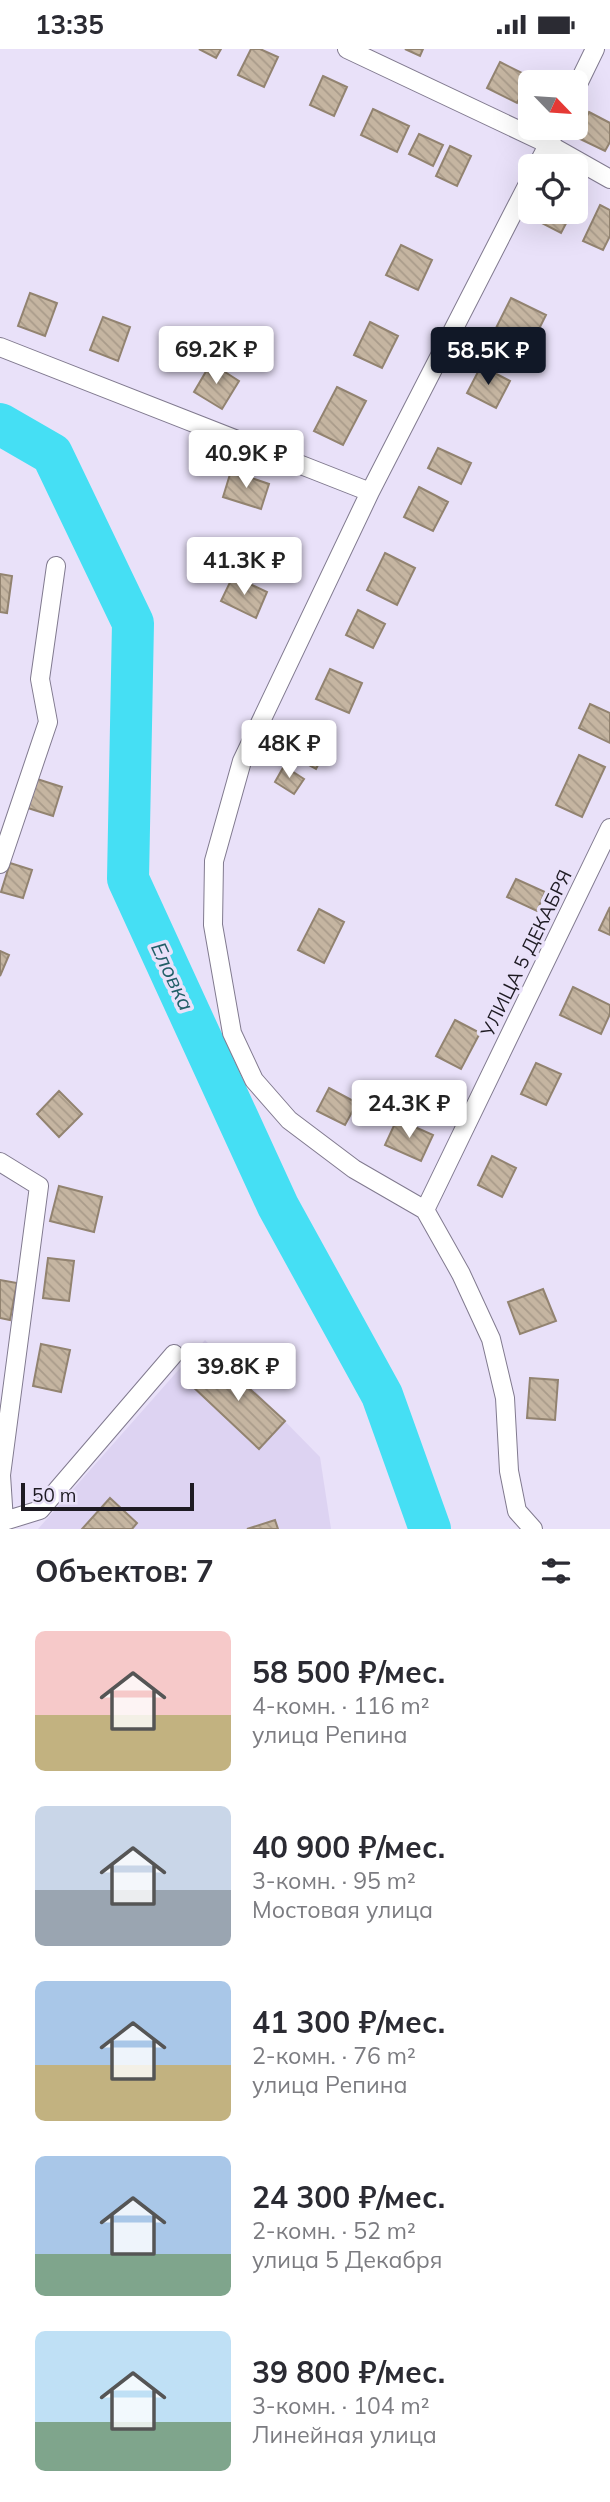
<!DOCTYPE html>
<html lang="ru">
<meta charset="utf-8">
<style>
:root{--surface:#fff;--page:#f7f7f7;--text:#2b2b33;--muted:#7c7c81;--accent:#111827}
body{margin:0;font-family:Mulish,sans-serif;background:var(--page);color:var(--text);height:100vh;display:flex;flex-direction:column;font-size:26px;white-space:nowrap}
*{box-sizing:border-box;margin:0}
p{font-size:23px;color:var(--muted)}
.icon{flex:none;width:38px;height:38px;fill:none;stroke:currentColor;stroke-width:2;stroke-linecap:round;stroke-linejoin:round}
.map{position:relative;height:1480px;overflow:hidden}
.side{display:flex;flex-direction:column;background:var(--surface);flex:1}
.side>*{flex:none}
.needle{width:46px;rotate:115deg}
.fabs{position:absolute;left:518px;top:21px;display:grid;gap:14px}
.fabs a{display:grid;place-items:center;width:70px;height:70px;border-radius:10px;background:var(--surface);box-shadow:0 7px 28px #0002;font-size:35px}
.scale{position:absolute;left:21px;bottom:18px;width:173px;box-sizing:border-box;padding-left:7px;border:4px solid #1e1b23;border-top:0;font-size:19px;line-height:24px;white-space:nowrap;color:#1e1b23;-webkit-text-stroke:5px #e9e1f9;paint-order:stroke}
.price{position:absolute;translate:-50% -60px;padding:0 16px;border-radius:7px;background:#fff;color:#222;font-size:23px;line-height:46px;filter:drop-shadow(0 2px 4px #0008)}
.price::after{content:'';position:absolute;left:50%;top:42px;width:21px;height:16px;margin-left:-10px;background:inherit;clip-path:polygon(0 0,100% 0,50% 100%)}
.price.selected{background:var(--accent);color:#fff}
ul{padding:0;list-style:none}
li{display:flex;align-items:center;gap:21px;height:175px;padding:0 35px}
li span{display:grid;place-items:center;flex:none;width:196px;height:140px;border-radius:10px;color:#555}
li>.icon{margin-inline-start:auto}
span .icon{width:84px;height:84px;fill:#fffc;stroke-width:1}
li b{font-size:30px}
h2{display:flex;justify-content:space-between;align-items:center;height:84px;padding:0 35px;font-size:30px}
.status{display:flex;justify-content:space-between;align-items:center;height:49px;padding:0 35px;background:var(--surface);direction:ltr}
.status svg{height:19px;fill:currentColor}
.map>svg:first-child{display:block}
.built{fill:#ddd3f2}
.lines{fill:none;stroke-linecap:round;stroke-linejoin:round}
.river{stroke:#45dff4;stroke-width:42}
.building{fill:url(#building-back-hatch);stroke:#928370;stroke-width:2}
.street-casing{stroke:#817a8f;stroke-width:20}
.street{stroke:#fff;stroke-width:18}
.labels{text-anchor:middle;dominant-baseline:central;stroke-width:7;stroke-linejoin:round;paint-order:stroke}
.street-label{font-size:19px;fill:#1e1b23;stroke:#e9e1f9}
.water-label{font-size:21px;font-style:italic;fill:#215e67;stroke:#e9e1f9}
</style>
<div class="status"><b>13:35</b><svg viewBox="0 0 49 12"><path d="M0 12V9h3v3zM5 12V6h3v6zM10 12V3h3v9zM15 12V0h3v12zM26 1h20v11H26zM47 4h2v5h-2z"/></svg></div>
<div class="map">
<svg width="610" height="1480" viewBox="0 0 610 1480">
<defs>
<pattern id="building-back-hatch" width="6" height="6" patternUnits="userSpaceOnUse" patternTransform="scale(1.75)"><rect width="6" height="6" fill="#c5b5a1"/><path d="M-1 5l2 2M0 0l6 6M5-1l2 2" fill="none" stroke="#a99b8a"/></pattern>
</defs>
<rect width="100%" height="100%" fill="#e9e1f9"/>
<path class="built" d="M205,1291L320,1408L331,1480H38Z"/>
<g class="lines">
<path class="river" d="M0,375L52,405L133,574L128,830L278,1157L382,1346L430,1480"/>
</g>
<path class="building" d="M199,0H221L216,9Z
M251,0H260L278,8L264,38L238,26Z
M405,0H423L420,7Z
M500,13L530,28L517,54L487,39Z
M323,27L347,38L334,67L310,56Z
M373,60L409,77L397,103L361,86Z
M589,63L610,74V93L605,102L576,88Z
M419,85L443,96L433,117L409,105Z
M450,97L471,107L457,137L436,127Z
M600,156L610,161V187L603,201L583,192Z
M542,163H572L561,184L538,172Z
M401,196L432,211L418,241L386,226Z
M30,244L57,254L45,287L18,277Z
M511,249L546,266L531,296L496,279Z
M103,268L130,278L118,312L90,301Z
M370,273L398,287L382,319L354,306Z
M211,314L239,332L222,360L194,343Z
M481,317L510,332L496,359L467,344Z
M337,338L366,352L343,396L314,382Z
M438,399L471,414L461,435L428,419Z
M231,422L269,435L261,460L223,448Z
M419,438L448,453L433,482L404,468Z
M385,504L415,519L397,556L367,541Z
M0,525L12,527L7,564L0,563Z
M233,527L267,543L256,569L221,552Z
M358,561L385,575L373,599L346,586Z
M330,620L362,634L349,664L316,650Z
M590,655L610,664V694L579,679Z
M300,680L329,695L316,720L287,704Z
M579,706L605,718L582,768L556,756Z
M284,717L304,730L294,745L275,733Z
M37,730L62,738L53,767L28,759Z
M10,814L32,821L23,849L1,843Z
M516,830L545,843L537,862L507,848Z
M610,858V886L599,881Z
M319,860L344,873L324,914L298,901Z
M0,902L9,906L0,927Z
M573,938L610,956V965L601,985L560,966Z
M455,971L480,984L461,1020L436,1007Z
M536,1014L561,1025L546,1056L521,1045Z
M329,1039L357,1054L345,1076L317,1062Z
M59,1042L82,1065L59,1088L37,1065Z
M397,1070L433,1086L421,1112L385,1096Z
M492,1107L516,1119L502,1148L478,1136Z
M59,1137L102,1148L94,1183L50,1172Z
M48,1209L74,1212L69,1252L43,1249Z
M0,1231L17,1234L10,1271L0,1269Z
M543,1240L556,1272L520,1285L508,1253Z
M41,1295L70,1301L61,1343L33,1337Z
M216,1309L285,1372L259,1400L191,1336Z
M530,1329L558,1331L555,1371L527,1369Z
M110,1449L137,1474L132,1480H82Z
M275,1471L278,1480H247Z"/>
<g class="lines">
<g class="street-casing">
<path id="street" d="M347,0L548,95L610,130
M576,39L595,0
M537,117L557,79
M0,298L370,443
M0,815L48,673L40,630L56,517
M0,1113L39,1137L1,1426L4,1472
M425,1161L354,1120L289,1071L254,1031L232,984L213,876L214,812L242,712L370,443L530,131
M425,1161L610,779
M425,1161L461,1225L491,1290L505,1349L509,1422L517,1462L533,1480
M0,1478L4,1472L40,1461L174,1305"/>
</g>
<use href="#street" class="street"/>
</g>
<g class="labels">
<g class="street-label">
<text transform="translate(526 904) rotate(-64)">УЛИЦА 5 ДЕКАБРЯ</text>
</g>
<g class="water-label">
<text transform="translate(173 927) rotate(65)">Еловка</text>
</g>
</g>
</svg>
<div class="fabs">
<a><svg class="needle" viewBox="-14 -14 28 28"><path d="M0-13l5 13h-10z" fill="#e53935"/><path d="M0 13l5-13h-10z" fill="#7c7c81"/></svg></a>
<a><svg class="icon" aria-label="locate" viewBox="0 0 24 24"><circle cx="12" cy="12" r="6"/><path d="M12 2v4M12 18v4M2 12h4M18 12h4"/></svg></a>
</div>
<div class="scale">50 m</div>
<b class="price" style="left:216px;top:337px">69.2K ₽</b>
<b class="price selected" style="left:488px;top:338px">58.5K ₽</b>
<b class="price" style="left:246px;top:441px">40.9K ₽</b>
<b class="price" style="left:244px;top:548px">41.3K ₽</b>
<b class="price" style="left:289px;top:731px">48K ₽</b>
<b class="price" style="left:409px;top:1091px">24.3K ₽</b>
<b class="price" style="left:238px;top:1354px">39.8K ₽</b>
</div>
<section class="side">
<h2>Объектов: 7<svg class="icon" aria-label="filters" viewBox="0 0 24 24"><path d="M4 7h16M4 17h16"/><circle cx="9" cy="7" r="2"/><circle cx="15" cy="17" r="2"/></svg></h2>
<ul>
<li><span style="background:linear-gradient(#f6c9c9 60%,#c2b280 0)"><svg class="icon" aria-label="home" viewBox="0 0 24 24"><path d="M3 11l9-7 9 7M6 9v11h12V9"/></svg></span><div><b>58 500 ₽/мес.</b><p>4-комн. · 116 m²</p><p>улица Репина</p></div></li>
<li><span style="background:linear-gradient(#c9d6e8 60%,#9aa5b1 0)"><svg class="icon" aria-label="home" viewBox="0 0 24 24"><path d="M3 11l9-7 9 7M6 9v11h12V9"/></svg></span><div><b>40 900 ₽/мес.</b><p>3-комн. · 95 m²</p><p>Мостовая улица</p></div></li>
<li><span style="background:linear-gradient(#a9c7e8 60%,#c2b280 0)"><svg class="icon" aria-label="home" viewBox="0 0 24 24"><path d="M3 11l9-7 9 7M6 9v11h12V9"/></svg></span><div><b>41 300 ₽/мес.</b><p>2-комн. · 76 m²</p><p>улица Репина</p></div></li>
<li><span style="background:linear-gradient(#a9c7e8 70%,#7fa58c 0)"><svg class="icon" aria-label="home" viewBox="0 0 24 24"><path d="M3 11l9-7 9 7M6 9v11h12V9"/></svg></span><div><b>24 300 ₽/мес.</b><p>2-комн. · 52 m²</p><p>улица 5 Декабря</p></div></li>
<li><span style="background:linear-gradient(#bfe0f5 65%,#7fa58c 0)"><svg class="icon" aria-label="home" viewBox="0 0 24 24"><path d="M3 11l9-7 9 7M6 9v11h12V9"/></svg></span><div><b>39 800 ₽/мес.</b><p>3-комн. · 104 m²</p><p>Линейная улица</p></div></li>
</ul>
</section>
